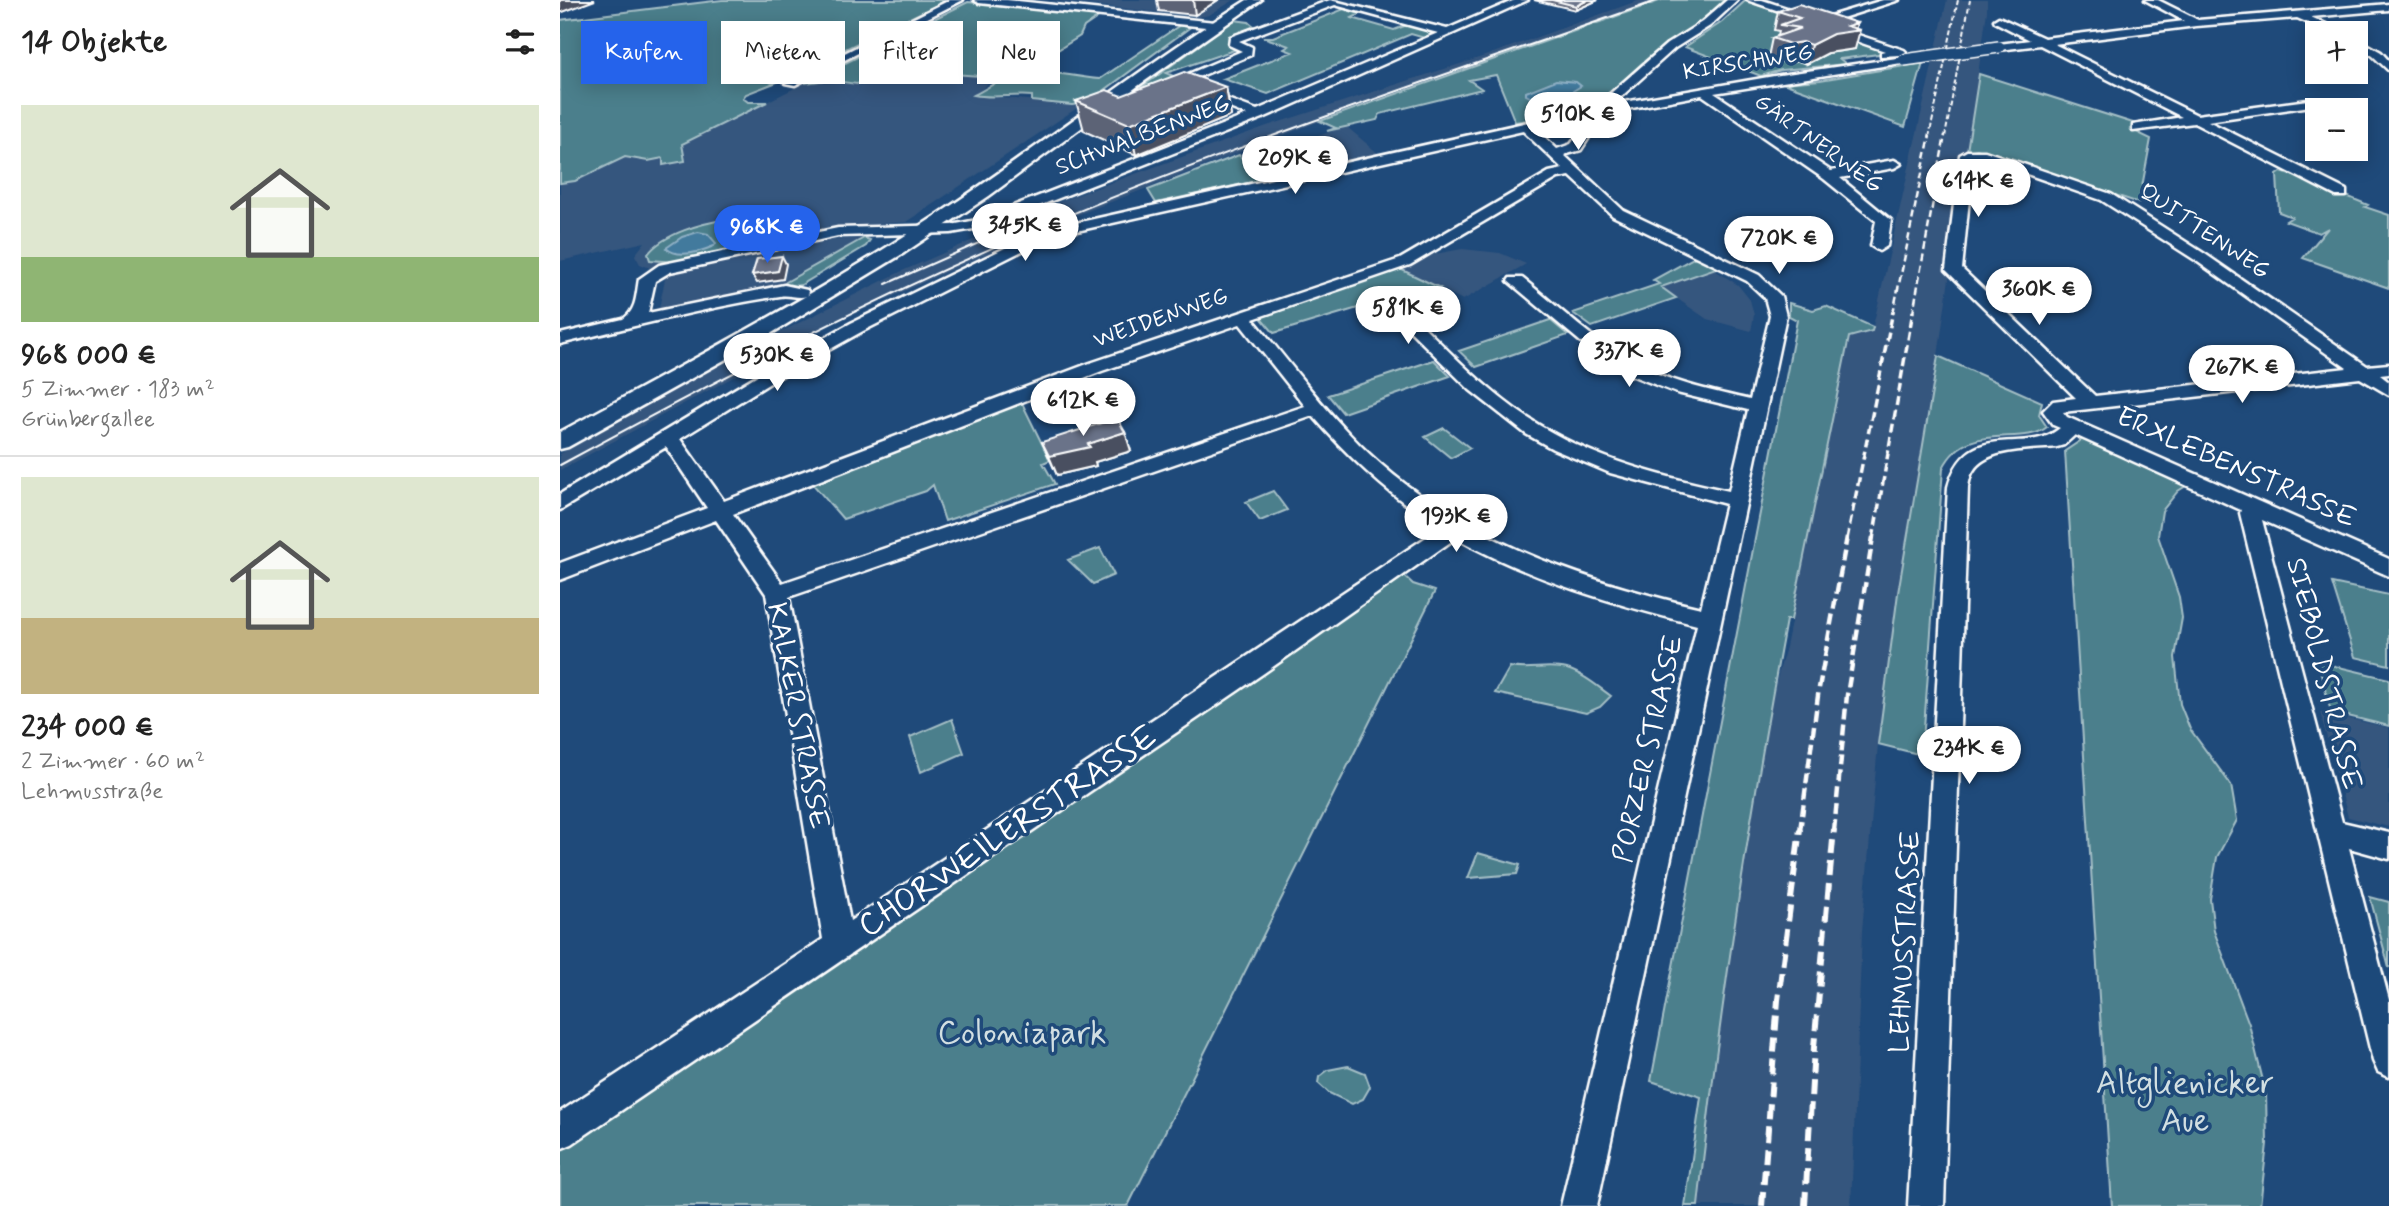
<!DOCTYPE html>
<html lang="de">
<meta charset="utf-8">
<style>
:root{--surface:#fff;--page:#f6f6f6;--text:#222;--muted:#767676;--line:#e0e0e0;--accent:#2563eb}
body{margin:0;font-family:Mynerve,sans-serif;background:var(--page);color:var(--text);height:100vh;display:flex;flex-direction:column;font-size:26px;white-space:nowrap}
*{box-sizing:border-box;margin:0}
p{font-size:23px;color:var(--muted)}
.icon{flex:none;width:38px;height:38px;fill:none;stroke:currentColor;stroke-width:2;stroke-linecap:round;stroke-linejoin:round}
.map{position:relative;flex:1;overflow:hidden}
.sheet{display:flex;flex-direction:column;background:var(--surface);width:560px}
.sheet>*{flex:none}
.guide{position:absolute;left:21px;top:21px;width:665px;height:63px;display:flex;gap:14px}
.fabs{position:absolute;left:1745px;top:21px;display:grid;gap:14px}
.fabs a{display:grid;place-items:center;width:63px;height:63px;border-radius:0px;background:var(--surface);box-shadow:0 4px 18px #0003;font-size:35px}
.price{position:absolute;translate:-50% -60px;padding:0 16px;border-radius:24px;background:#fff;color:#222;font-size:23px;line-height:46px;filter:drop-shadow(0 2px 4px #0008)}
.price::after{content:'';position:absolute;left:50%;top:42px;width:21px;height:16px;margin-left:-10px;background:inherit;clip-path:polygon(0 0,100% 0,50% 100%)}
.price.on{background:var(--accent);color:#fff}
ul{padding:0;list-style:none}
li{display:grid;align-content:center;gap:14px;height:371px;padding:0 21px}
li+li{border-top:2px solid var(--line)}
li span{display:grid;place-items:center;height:217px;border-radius:0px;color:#555}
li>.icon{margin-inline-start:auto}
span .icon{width:126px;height:126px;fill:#fffc;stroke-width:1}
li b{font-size:30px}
h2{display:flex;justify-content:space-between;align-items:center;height:84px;padding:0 21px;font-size:30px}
.pill{padding:0 24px;border-radius:0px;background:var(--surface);box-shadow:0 4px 18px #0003;font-size:24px;line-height:63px}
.pill.on{background:var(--accent);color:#fff}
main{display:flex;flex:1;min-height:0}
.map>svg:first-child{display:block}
.built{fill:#36567e}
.green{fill:#4b7f8c;stroke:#a5bfc6;stroke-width:2}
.water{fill:#427a9d;stroke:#8eafc4;stroke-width:2}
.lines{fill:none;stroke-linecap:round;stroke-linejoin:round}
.minor-casing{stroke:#fff;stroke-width:5}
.major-casing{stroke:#fff;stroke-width:5}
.minor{fill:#1f4a7a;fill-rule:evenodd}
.major{fill:#1f4a7a;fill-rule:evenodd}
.tram{stroke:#fff;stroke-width:2}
.rail-far4{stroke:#fff;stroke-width:2;stroke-dasharray:5 2.5;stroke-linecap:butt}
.rail-far3{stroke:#fff;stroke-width:2.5;stroke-dasharray:7 3.5;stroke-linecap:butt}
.rail-far2{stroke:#fff;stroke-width:3.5;stroke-dasharray:9 4.5;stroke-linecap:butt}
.rail-far1{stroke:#fff;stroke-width:4.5;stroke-dasharray:11 5;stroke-linecap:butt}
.rail{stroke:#fff;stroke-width:6;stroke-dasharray:15 7;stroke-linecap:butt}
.minor-bridge-casing{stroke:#fff;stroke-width:14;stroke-linecap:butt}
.minor-bridge{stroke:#1f4a7a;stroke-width:11}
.wall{fill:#5b6376;stroke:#fff;stroke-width:2}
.shaded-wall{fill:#4a5060;stroke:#fff;stroke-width:2}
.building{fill:#6a7389;stroke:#fff;stroke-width:2}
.labels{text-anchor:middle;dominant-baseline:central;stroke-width:7;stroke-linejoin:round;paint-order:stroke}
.far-street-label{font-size:23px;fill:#fff;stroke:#1f4a7a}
.street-label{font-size:28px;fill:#fff;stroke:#1f4a7a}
.near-street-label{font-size:33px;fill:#fff;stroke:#1f4a7a}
.near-park-label{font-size:33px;fill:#d2dfe2;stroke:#1f4a7a}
</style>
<main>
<section class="sheet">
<h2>14 Objekte<svg class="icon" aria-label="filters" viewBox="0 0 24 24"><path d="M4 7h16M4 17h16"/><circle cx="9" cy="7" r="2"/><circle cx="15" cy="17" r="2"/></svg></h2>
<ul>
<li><span style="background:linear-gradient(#dfe7d0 70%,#8fb573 0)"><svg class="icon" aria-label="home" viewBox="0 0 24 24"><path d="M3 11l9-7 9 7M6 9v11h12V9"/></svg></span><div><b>968 000 €</b><p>5 Zimmer · 183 m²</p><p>Grünbergallee</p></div></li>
<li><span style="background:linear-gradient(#dfe7d0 65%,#c2b280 0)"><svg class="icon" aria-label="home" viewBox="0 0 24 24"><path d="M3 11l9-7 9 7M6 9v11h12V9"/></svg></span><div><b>234 000 €</b><p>2 Zimmer · 60 m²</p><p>Lehmusstraße</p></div></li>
</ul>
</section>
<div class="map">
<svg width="1829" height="1206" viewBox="0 0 1829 1206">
<rect width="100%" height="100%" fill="#1f4a7a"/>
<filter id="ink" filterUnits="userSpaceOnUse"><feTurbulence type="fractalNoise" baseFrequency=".0143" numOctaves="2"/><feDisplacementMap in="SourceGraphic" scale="14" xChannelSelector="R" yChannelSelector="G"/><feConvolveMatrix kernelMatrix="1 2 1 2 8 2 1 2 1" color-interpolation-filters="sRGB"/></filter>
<g filter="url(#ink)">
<path class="built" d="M489,0H674L649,15L640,17Z
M1080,0H1102L760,121L481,229L274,323L0,470V454L197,344L340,272L509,198L707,126L925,56Z
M1387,0H1427V11L1378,356L1338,593L1319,732L1302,931L1291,1206H1137L1166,972L1211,700L1226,647L1289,336L1312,331Z
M324,69L434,77L415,96L523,104L346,222L284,227L90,268L80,264L75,255L85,242L0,261V183L15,180L65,156L88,161L103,158V164L124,161L122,144L245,83L267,80L297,83Z
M784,127H787L820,155L701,180L679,155L696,149L707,154Z
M304,238L221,285L101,311L99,309L106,274L270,240Z
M902,249L940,253L966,264L903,300L838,268L865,256Z
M1153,269L1178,285L1190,300L1194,315L1191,331L1147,319L1100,287Z
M1760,712L1829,728V827L1788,817Z"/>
<path class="green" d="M162,0H387L217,82L186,94L183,98L188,102H207L122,144L125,161L103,165V158L88,161L65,157L15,181L0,183V20Z
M1102,0H1166C1143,22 1117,36 1092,55C1070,71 1051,99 1025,109C1002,117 978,118 955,122L936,75L909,80L922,89L820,114L817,120L767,131L776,128L760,121Z
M1185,1L1329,48L1326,53L1280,59L1286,64L1221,70L1201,76L1125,47L1162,22Z
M408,2L540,16L524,27L520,36L472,66L434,77L324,69L297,84L267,80L245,83Z
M784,9L800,14L792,18L834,30L847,25L878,34L868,39L851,34L708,94L663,79L732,52L724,49L729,46L703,37H713Z
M674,20L689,22L695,27L675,34L677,49L606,73L618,78L553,108Z
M620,25L629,28L527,103L512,105L472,101V96C453,94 434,99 414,95C424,90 434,83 444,79C473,66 510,76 540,79Z
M1363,63L1345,127L1223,83L1260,80Z
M1419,74L1576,124L1570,129L1591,139L1579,203L1417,149L1407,151Z
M679,155L701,180L596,203L588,190Z
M1721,172L1748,180L1808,205L1805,207L1829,215V288L1743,258L1768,228L1759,233L1726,221L1732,217L1719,212L1717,175Z
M168,219L170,251L116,262L90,260L88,254C104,233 143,223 168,219Z
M304,238L310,240L306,246L241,285L221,288L226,282Z
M1135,257L1159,267L1101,287L1116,298L1032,327L1013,313L1099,284L1093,280Z
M838,268L880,288L818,302L714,333L698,314Z
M1229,303L1253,310L1266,306L1313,327L1312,331L1289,337L1231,620H1226C1190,815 1159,1009 1138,1206H1125L1141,1097L1091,1081L1237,320L1229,316Z
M990,320L1008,335L916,367L899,351Z
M1378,356L1482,402L1479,415L1487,427C1462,448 1407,419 1383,468L1362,755L1318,744L1338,593Z
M874,360L890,376L783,413L768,395Z
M461,401L490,460L483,463L495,484L385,521L373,485L366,491L283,519L251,482Z
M884,428L910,448L891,458L865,437Z
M1523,439L1626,486L1618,491L1602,511L1598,536L1619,597L1622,618L1615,657L1620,704L1630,729L1671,785L1677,820L1657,857L1650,899L1654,931L1689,1024L1706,1093L1707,1144L1700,1206H1552L1505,451Z
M713,491L727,510L700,521L686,502Z
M540,548L554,575L533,584L508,560Z
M841,573L853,584L875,591L568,1206H0V1140Z
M1772,583L1829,595V665L1795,657Z
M1758,662L1829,679V726L1771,712Z
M950,667C969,671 988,664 1007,669C1023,674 1037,686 1051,696L1040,707L1026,713L935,693Z
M392,719L404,753L361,772L350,737Z
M918,853L960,865L957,874L908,878Z
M1810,897L1829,902V968Z
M788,1066L805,1073L810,1087L803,1099L792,1104L769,1093L758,1083L759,1077L768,1070Z"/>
<path class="water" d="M996,80L1016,82L1021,86C1001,99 988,108 966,95V92Z
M138,232L148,234L156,243L154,246C140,252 118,259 106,248L122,237Z"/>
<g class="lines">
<g class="minor-casing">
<path id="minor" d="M390,0H403L235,85L225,83Z
M414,0H447L655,22L660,25L655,28L419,3Z
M770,0L887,29L955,0H968L703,118L425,227L391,233L278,236L110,272L95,281L88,313L224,285L247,290L249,293L247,296C238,299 229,294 220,296C147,307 72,327 0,344V334L63,319C77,310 76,295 79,279L99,265L278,228L391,225L417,220L687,115L607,83L682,51L669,45L670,37ZM775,5L878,33L697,110L624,83L691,55L692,47L679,41Z
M1167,0H1178L1150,26L1115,48L1053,104L1220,75L1344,57L1350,60L1348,62L1154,93L1271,171L1334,160L1341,164L1334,168L1280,178L1331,220L1327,246L1319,251L1311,246L1316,221L1264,179L1142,95L1045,113L1021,150L1004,155L1063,210L1199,275L1221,296L1226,316L1037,1206H1001L1137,625C1054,604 971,580 896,538L704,673L12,1144L0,1149V1112L263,939L206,594L156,520L0,580V563L147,508L106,447L0,510V494L206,370L291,323L480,231L1035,107L1107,44L1142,22ZM1032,115L1011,144L997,149L975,128ZM963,131L1003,169L989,172L840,259L530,363L164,501L120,439L218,378L303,331L490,237ZM1010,176L1053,216L1187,281L1205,298L1210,316L1190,400C1152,391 1113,383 1077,365C1035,343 999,307 962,278H950L948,281L1022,343L1063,372L1117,393L1188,410L1169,491C1093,475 1018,455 955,409C911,377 875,336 836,300H824L822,303L910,390L966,434L993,449L1050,473L1166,504L1141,608C1016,579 893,537 799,444C761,406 729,362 693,319L850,265L998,178ZM680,324L745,406L222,583L173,514L542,371ZM753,416C791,460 832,497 880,528L290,921L229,597Z
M1187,0H1202L1260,19L1323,0H1339L1260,25Z
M1585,0H1598L1638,20L1829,4V10L1751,17L1785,33H1772L1737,18L1636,26L1494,44L1637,115L1748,100V106L1744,107L1648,121L1786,190V196H1776L1634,123L1573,131V125L1622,117L1480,45L1439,50L1434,47L1439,44L1470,40L1435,22L1434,20L1439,17L1484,38L1624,21Z
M1271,26L1344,50L1346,52L1340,55L1321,56V52L1325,51L1267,31L1266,29Z
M1796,38L1821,52L1829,61V71L1813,56L1796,45Z
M1425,151L1551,194L1645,254L1807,366L1829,364V374L1820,375L1829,382V395L1800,378L1503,412L1507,417L1829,559V576L1702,520L1782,822L1829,833V859L1789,848L1829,1000V1077L1818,1072L1813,1061L1680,513L1681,510L1515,435L1504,445L1497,447C1473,450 1427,447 1413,471C1410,475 1409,482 1408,487L1384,1206H1348L1388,487C1408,416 1465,458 1500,428L1493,425L1483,411L1493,401L1516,398L1386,270L1400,155L1407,151ZM1413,159H1424L1541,200L1635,260L1787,368L1535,396L1402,269Z"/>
</g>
<g class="major-casing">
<path id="major" d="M687,0H701L582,83L429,196L344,253L202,339L8,447L0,449V432C127,363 256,295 377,215C482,146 580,67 687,0Z"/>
</g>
<use href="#minor" class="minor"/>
<use href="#major" class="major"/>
<path class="tram" d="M326,284L473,219
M0,465C162,377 325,292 495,221C693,138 897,71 1099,0"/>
<path class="rail-far4" d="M1369,137L1398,0
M1385,137L1410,0"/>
<path class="rail-far3" d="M1333,313L1370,135
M1353,313L1385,135"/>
<path class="rail-far2" d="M1287,539L1333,311
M1313,539L1353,311"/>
<path class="rail-far1" d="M1240,831L1259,688L1287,537
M1274,831L1287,695L1313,537"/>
<path class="rail" d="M1202,1206L1218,1000L1240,829
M1245,1206L1254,1047L1274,829"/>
<g class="minor-bridge-casing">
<path id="minor-bridge" d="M1344,60L1439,47"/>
</g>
<use href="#minor-bridge" class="minor-bridge"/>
</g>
<path class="wall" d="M597,0H658L635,15L599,11Z
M974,0H1038L1016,10Z
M1218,11L1295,29V49L1268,53L1247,64L1238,61L1226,63L1208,57L1212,38L1218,36L1219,31L1214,30Z
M666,87L671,116L576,155L524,131L516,101Z
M690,156H763L727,170L718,169L710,171L691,161Z
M565,432L571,451L535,462L536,466L497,475L482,442Z"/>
<path class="shaded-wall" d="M0,0H35L0,13Z
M633,0H658L635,15Z
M1028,0H1038L1016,10V6Z
M1297,23L1295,31L1300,30L1295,49L1268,53L1247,64L1251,45L1287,26Z
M1242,42L1238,61L1226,63L1230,44Z
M666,87L671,116L576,155L569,124Z
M762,151L763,156L727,170L726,165Z
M717,163L718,169L710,171V166Z
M222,256L226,264L223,279L197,283L192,275Z
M565,432L571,451L535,462L536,466L497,475L489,456Z"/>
<path class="building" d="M992,0H1028L1016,6Z
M1239,4L1297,23L1287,26L1300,30L1273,34L1251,45L1242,42L1230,44L1212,38L1241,28L1220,25L1240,18L1218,11Z
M624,72L666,87L569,124L516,101L547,90L561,96Z
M736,139L762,151L726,165L717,163L710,166L690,156Z
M222,256L218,271L192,275L197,259Z
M557,418L565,432L528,444L530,447L489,456L482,442Z"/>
</g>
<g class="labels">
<g class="far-street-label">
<text transform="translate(1188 63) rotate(-9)">KIRSCHWEG</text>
<text transform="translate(583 136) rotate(-21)">SCHWALBENWEG</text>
<text transform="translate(1258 144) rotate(36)">GÄRTNERWEG</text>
<text transform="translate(1644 232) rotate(34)">QUITTENWEG</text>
<text transform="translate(601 319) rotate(-19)">WEIDENWEG</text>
</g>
<g class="street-label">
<text transform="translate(1676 468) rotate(24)">ERXLEBENSTRASSE</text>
<text transform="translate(1763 674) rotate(76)">SIEBOLDSTRASSE</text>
<text transform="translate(237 716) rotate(79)">KALKER STRASSE</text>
<text transform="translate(1089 749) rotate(-77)">PORZER STRASSE</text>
<text transform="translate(1346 942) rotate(-87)">LEHMUSSTRASSE</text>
</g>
<g class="near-street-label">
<text transform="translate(448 832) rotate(-34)">CHORWEILERSTRASSE</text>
</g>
<g class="near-park-label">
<text x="462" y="1034">Coloniapark</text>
<text x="1625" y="1084">Altglienicker<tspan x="1625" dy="38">Aue</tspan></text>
</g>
</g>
</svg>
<div class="fabs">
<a>+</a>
<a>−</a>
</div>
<b class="price" style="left:1018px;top:152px">510K €</b>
<b class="price" style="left:735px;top:196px">209K €</b>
<b class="price" style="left:1418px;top:219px">614K €</b>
<b class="price" style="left:465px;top:263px">345K €</b>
<b class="price on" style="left:207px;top:265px">968K €</b>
<b class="price" style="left:1219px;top:276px">720K €</b>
<b class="price" style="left:1479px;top:327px">360K €</b>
<b class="price" style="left:848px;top:346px">581K €</b>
<b class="price" style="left:1069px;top:389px">337K €</b>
<b class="price" style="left:217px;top:393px">530K €</b>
<b class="price" style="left:1682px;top:405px">267K €</b>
<b class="price" style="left:523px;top:438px">612K €</b>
<b class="price" style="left:896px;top:554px">193K €</b>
<b class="price" style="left:1409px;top:786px">234K €</b>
<div class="guide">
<a class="pill on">Kaufen</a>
<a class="pill">Mieten</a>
<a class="pill">Filter</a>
<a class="pill">Neu</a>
</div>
</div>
</main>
